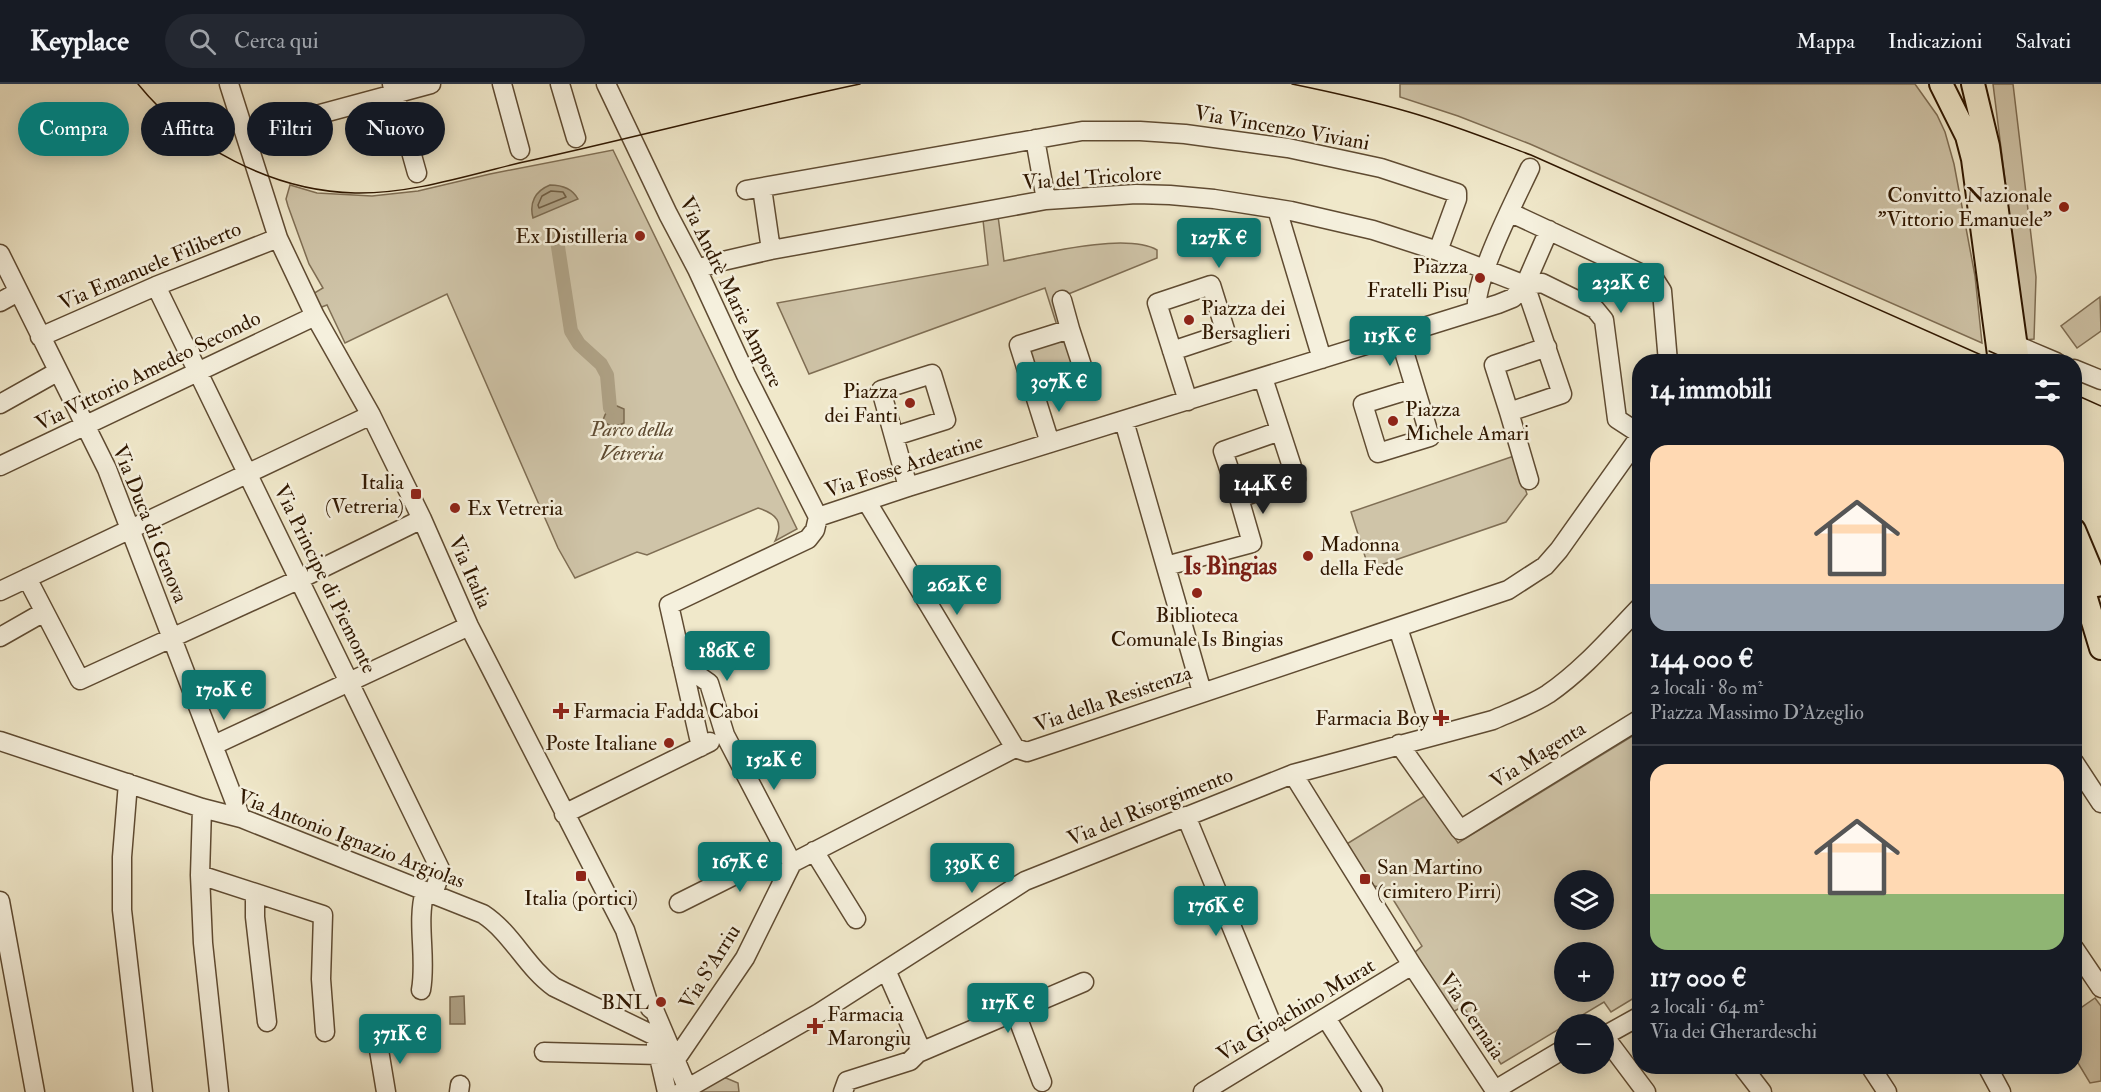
<!DOCTYPE html>
<html lang="it">
<meta charset="utf-8">
<style>
:root{--surface:#171b24;--page:#242831;--text:#f1f3f6;--muted:#9ea1a6;--line:#363941;--accent:#0f766e}
body{margin:0;font-family:"IM FELL Double Pica",serif;background:var(--page);color:var(--text);height:100vh;display:flex;flex-direction:column;font-size:22px;white-space:nowrap}
*{box-sizing:border-box;margin:0}
p{font-size:20px;color:var(--muted)}
.icon{flex:none;width:33px;height:33px;fill:none;stroke:currentColor;stroke-width:2;stroke-linecap:round;stroke-linejoin:round}
.map{position:relative;flex:1;overflow:hidden}
.side{position:absolute;left:1632px;top:270px;width:450px;height:720px;display:flex;flex-direction:column;background:var(--surface);border-radius:24px;box-shadow:0 3px 15px #0003}
.side>*{flex:none}
.banner{position:absolute;left:18px;top:18px;width:570px;height:54px;display:flex;gap:12px}
.buttons{position:absolute;left:1554px;top:786px;display:grid;gap:12px}
.buttons a{display:grid;place-items:center;width:60px;height:60px;border-radius:50%;background:var(--surface);box-shadow:0 3px 15px #0003;font-size:30px}
.price{position:absolute;translate:-50% -51px;padding:0 14px;border-radius:6px;background:var(--accent);color:#fff;font-size:20px;line-height:39px;filter:drop-shadow(0 2px 3px #0008)}
.price::after{content:'';position:absolute;left:50%;top:36px;width:18px;height:14px;margin-left:-9px;background:inherit;clip-path:polygon(0 0,100% 0,50% 100%)}
.price.current{background:#222;color:#fff}
ul{padding:0;list-style:none}
li{display:grid;align-content:center;gap:12px;height:318px;padding:0 18px}
li+li{border-top:2px solid var(--line)}
li span{display:grid;place-items:center;height:186px;border-radius:18px;color:#555}
li>.icon{margin-inline-start:auto}
span .icon{width:108px;height:108px;fill:#fffc;stroke-width:1}
li b{font-size:26px}
h2{display:flex;justify-content:space-between;align-items:center;height:72px;padding:0 18px;font-size:26px}
.pill{padding:0 21px;border-radius:27px;background:var(--surface);box-shadow:0 3px 15px #0003;font-size:21px;line-height:54px}
.pill.current{background:var(--accent);color:#fff}
header{display:flex;align-items:center;gap:36px;box-sizing:border-box;height:84px;padding:0 30px;background:var(--surface);border-bottom:2px solid var(--line)}
header strong{font-size:28px}
nav{display:flex;gap:33px;margin-inline-start:auto;font-size:21px}
.search{width:420px;height:54px;background:var(--page);display:flex;align-items:center;gap:15px;box-sizing:border-box;padding:0 21px;border-radius:33px;color:var(--muted);font-size:22px}
.map>svg:first-child{display:block}
.green{fill:#cfc4a8;stroke:#7f6e54;stroke-width:1.5;fill-rule:evenodd}
.water{fill:#aea185;stroke:#7b6a50;stroke-width:1.5}
.lines{fill:none;stroke-linecap:round;stroke-linejoin:round}
.shore{stroke:#6e5c42;stroke-width:1.5}
.canal{stroke:#aea185;stroke-width:14}
.minor-casing{stroke:#5f4b32;stroke-width:21}
.major-casing{stroke:#2f1700;stroke-width:26}
.minor{stroke:#f5f0dd;stroke-width:18}
.major{stroke:#f0e8ca;stroke-width:22}
.tram{stroke:#2f1700;stroke-width:1.5}
.poi-dot{fill:#8f2418;stroke:#f5f0dd;stroke-width:2}
.labels{text-anchor:middle;dominant-baseline:central;stroke-width:5;stroke-linejoin:round;paint-order:stroke}
.street-label{font-size:21px;fill:#2f1700;stroke:#f5f0dd}
.poi-label{font-size:21px;fill:#2f1700;stroke:#f5f0dd;text-anchor:end}
.park-label{font-size:21px;font-style:italic;fill:#5f4b32;stroke:#f5f0dd}
.quarter-label{font-size:24px;font-weight:bold;fill:#7a1f14;stroke:#f5f0dd}
</style>
<header>
<strong>Keyplace</strong>
<div class="search"><svg class="icon" aria-label="search" viewBox="0 0 24 24"><circle cx="10" cy="10" r="6"/><path d="M15 15l6 6"/></svg>Cerca qui</div>
<nav><a>Mappa</a><a>Indicazioni</a><a>Salvati</a></nav>
</header>
<div class="map">
<svg width="2101" height="1008" viewBox="0 0 2101 1008">
<rect width="100%" height="100%" fill="#f0e8ca"/>
<filter id="stains"><feTurbulence type="fractalNoise" baseFrequency=".00333" numOctaves="4"/><feColorMatrix values="0 0 0 0 .2 0 0 0 0 .09 0 0 0 0 .02 0 0 0 .5 -.17"/></filter>
<radialGradient id="worn" r=".72"><stop offset=".6" stop-color="#630" stop-opacity="0"/><stop offset="1" stop-color="#630" stop-opacity=".3"/></radialGradient>
<path class="green" d="M1400,0H1915L1937,31L1945,48L1954,80L1975,192L1982,259L1530,60L1458,32L1400,13Z
M1993,0H2013L2036,193L2034,255L2025,256Z
M613,66L797,445L775,457C784,438 777,430 758,424L647,471L637,468L575,494L558,464L447,210L345,259L327,221L319,224L311,211L323,204L309,180L288,122L286,115L290,101L317,109L372,112L418,107L490,90Z
M998,132L1004,177C1040,170 1126,148 1157,166V174L1061,213L1086,294L1035,310L1019,261L1059,248L1045,204L809,290L777,219L988,181L983,136Z
M2100,213L2101,247L2077,264L2061,242Z
M1514,372L1527,410L1506,438L1369,485L1351,428Z
M1639,648V911L1611,928L1604,918L1501,980L1463,922L1453,928L1414,869L1422,862L1386,804L1374,802L1345,761L1426,711L1458,759ZM1564,796H1604V836H1564ZM1564,868H1604V908H1564Z
M2095,914L2101,922V997L2090,999L2075,974V928Z
M726,994L738,999L739,1008H700L716,995Z"/>
<path class="water" d="M550,101C562,101 572,104 578,115L533,134C529,119 535,107 550,101Z
M617,322L624,325V339C616,343 610,344 603,336C605,328 609,325 617,322Z
M464,912L465,940H450V913Z"/>
<g class="lines">
<path class="shore" d="M551,107L563,108L566,113L539,124L538,121L542,112Z"/>
<path class="canal" d="M556,150L571,247L579,260L601,280L607,291L610,324"/>
<g class="minor-casing">
<path id="minor" d="M229,0L278,154L315,232L371,331L422,435L469,542L625,846L650,924
M392,0L417,89
M502,0L520,66
M560,0L576,54
M606,0L668,130L697,185L746,291L818,433
M246,50L431,0
M1035,55L1046,116
M762,104L771,166
M746,106L1082,47H1140L1185,50L1288,64L1381,84L1457,109V115L1438,167
M1277,125L1322,275
M1509,128L1655,196L1662,207L1668,278
M0,170L107,385L241,734
M697,185L723,177L771,166L1046,116L1136,110L1170,111L1214,115L1291,127L1373,146L1438,167L1525,201L1542,199L1595,225L1604,236L1617,335L1640,350
M1525,201L1562,310L1509,328L1494,281L1547,263
M156,202L441,787L433,810
M1062,216L1070,245
M0,218L18,208
M1477,226C1473,197 1516,114 1530,84
M1399,251L1430,353L1378,369L1363,320L1415,304
M40,253L156,202L278,154
M2016,261L2056,278
M1172,267L1226,249L1211,201L1157,219L1188,317
M2074,285L2101,296
M1263,294L1296,395L1239,414L1223,367L1280,347
M1035,310L1086,294L1070,245L1019,261L1050,359
M0,320L57,288
M1509,328L1529,396
M1124,337L1202,608
M895,352L946,336L932,290L881,306L908,403
M0,382L315,232
M867,418L1015,664
M818,433L908,403L1498,220L1513,214L1525,201L1549,146
M1166,482L1252,459L1239,414
M27,494L80,596L300,495L422,435
M0,507L371,331
M1398,544L1433,652
M0,553L44,528
M682,580L709,599L725,651L792,779
M0,657L202,724L241,734L483,830C512,849 526,883 554,903L653,951
M1399,660L1460,746L1640,635
M214,661L469,542
M701,663L669,521L808,455L815,446L818,433
M2074,678L2101,719
M1293,690L1412,881L1496,1008
M128,699L122,773V826L143,1008
M202,724L200,791L203,859L219,1008
M564,730L710,658
M1186,732L1280,960
M814,767L856,835
M792,779L1015,664L1027,668L1508,506L1545,482L1559,466L1640,352
M200,791L323,831L321,895L325,948
M255,809V833L267,938
M0,817L35,1008
M679,819L785,766
M2074,864L2101,904
M886,886L919,961L918,969
M421,906C427,873 416,839 425,807
M650,924L655,928L689,1008
M1015,927L1042,998
M1326,934L1373,1008
M1604,952L1646,1008
M1604,952L1640,932
M378,960L386,1008
M656,960L667,1008
M544,968L660,971
M676,975L745,874L792,779
M1742,982L1762,1008
M1870,982L1887,1008
M1987,982L2001,1008
M1495,1006L1564,965
M459,1008L460,1001
M681,1008L819,929L1025,797L1293,690L1493,636C1511,628 1531,621 1548,610C1583,586 1611,553 1640,523
M843,1008L847,997L910,977L918,969L1084,898
M1203,1008L1412,881"/>
</g>
<g class="major-casing">
<path id="major" d="M1941,0L1967,52L1973,75L2000,278
M1973,0L1988,62L2018,278
M2074,446L2097,501
M2074,484L2085,511L2101,564"/>
</g>
<use href="#minor" class="minor"/>
<use href="#major" class="major"/>
<path class="tram" d="M138,0C189,63 273,107 355,109C410,110 466,92 519,79C633,54 746,24 860,0
M1292,0C1331,8 1371,17 1409,28C1451,40 1491,56 1531,71L1997,278
M1989,267L2014,278
M2074,310L2101,322"/>
</g>
<g class="poi-dot">
<circle cx="2064" cy="123" r="6"/>
<circle cx="640" cy="152" r="6"/>
<circle cx="1480" cy="194" r="6"/>
<circle cx="1189" cy="236" r="6"/>
<circle cx="910" cy="319" r="6"/>
<circle cx="1393" cy="337" r="6"/>
<rect x="410" y="404" width="12" height="12" rx="3"/>
<circle cx="455" cy="424" r="6"/>
<circle cx="1308" cy="472" r="6"/>
<circle cx="1197" cy="509" r="6"/>
<path d="M558 618h6v6h6v6h-6v6h-6v-6h-6v-6h6z"/>
<path d="M1438 625h6v6h6v6h-6v6h-6v-6h-6v-6h6z"/>
<circle cx="669" cy="659" r="6"/>
<rect x="575" y="786" width="12" height="12" rx="3"/>
<rect x="1359" y="789" width="12" height="12" rx="3"/>
<circle cx="661" cy="918" r="6"/>
<path d="M812 933h6v6h6v6h-6v6h-6v-6h-6v-6h6z"/>
</g>
<g class="labels">
<g class="street-label">
<text transform="translate(1282 44) rotate(10)">Via Vincenzo Viviani</text>
<text transform="translate(1092 94) rotate(-4)">Via del Tricolore</text>
<text transform="translate(150 182) rotate(-23)">Via Emanuele Filiberto</text>
<text transform="translate(731 208) rotate(64)">Via Andrè Marie Ampere</text>
<text transform="translate(148 287) rotate(-26)">Via Vittorio Amedeo Secondo</text>
<text transform="translate(904 382) rotate(-18)">Via Fosse Ardeatine</text>
<text transform="translate(150 440) rotate(68)">Via Duca di Genova</text>
<text transform="translate(470 488) rotate(66)">Via Italia</text>
<text transform="translate(325 495) rotate(64)">Via Principe di Piemonte</text>
<text transform="translate(1113 615) rotate(-19)">Via della Resistenza</text>
<text transform="translate(1538 671) rotate(-32)">Via Magenta</text>
<text transform="translate(1150 723) rotate(-22)">Via del Risorgimento</text>
<text transform="translate(351 755) rotate(21)">Via Antonio Ignazio Argiolas</text>
<text transform="translate(710 883) rotate(-58)">Via S'Arriu</text>
<text transform="translate(1296 926) rotate(-31)">Via Gioachino Murat</text>
<text transform="translate(1472 932) rotate(56)">Via Cernaia</text>
</g>
<g class="poi-label">
<text x="2052" y="111">Convitto Nazionale<tspan x="2052" dy="24">"Vittorio Emanuele"</tspan></text>
<text x="628" y="152">Ex Distilleria</text>
<text x="1468" y="182">Piazza<tspan x="1468" dy="24">Fratelli Pisu</tspan></text>
<text x="1201" y="224" text-anchor="start">Piazza dei<tspan x="1201" dy="24">Bersaglieri</tspan></text>
<text x="898" y="307">Piazza<tspan x="898" dy="24">dei Fanti</tspan></text>
<text x="1405" y="325" text-anchor="start">Piazza<tspan x="1405" dy="24">Michele Amari</tspan></text>
<text x="404" y="398">Italia<tspan x="404" dy="24">(Vetreria)</tspan></text>
<text x="467" y="424" text-anchor="start">Ex Vetreria</text>
<text x="1320" y="460" text-anchor="start">Madonna<tspan x="1320" dy="24">della Fede</tspan></text>
<text x="1197" y="531" text-anchor="middle">Biblioteca<tspan x="1197" dy="24">Comunale Is Bingias</tspan></text>
<text x="573" y="627" text-anchor="start">Farmacia Fadda Caboi</text>
<text x="1429" y="634">Farmacia Boy</text>
<text x="657" y="659">Poste Italiane</text>
<text x="1377" y="783" text-anchor="start">San Martino<tspan x="1377" dy="24">(cimitero Pirri)</tspan></text>
<text x="581" y="814" text-anchor="middle">Italia (portici)</text>
<text x="649" y="918">BNL</text>
<text x="827" y="930" text-anchor="start">Farmacia<tspan x="827" dy="24">Marongiu</tspan></text>
</g>
<g class="park-label">
<text x="632" y="345">Parco della<tspan x="632" dy="24">Vetreria</tspan></text>
</g>
<g class="quarter-label">
<text x="1230" y="482">Is Bìngias</text>
</g>
</g>
<rect width="100%" height="100%" filter="url(#stains)"/>
<rect width="100%" height="100%" fill="url(#worn)"/>
</svg>
<div class="buttons">
<a><svg class="icon" aria-label="layers" viewBox="0 0 24 24"><path d="M12 4l9 5-9 5-9-5zM3 14l9 5 9-5"/></svg></a>
<a>+</a>
<a>−</a>
</div>
<b class="price" style="left:1219px;top:185px">127K €</b>
<b class="price" style="left:1621px;top:230px">232K €</b>
<b class="price" style="left:1390px;top:283px">115K €</b>
<b class="price" style="left:1059px;top:329px">307K €</b>
<b class="price current" style="left:1263px;top:431px">144K €</b>
<b class="price" style="left:957px;top:532px">262K €</b>
<b class="price" style="left:727px;top:598px">186K €</b>
<b class="price" style="left:224px;top:637px">170K €</b>
<b class="price" style="left:774px;top:707px">152K €</b>
<b class="price" style="left:740px;top:809px">167K €</b>
<b class="price" style="left:972px;top:810px">339K €</b>
<b class="price" style="left:1216px;top:853px">176K €</b>
<b class="price" style="left:1008px;top:950px">117K €</b>
<b class="price" style="left:400px;top:981px">371K €</b>
<div class="banner">
<a class="pill current">Compra</a>
<a class="pill">Affitta</a>
<a class="pill">Filtri</a>
<a class="pill">Nuovo</a>
</div>
<section class="side">
<h2>14 immobili<svg class="icon" aria-label="filters" viewBox="0 0 24 24"><path d="M4 7h16M4 17h16"/><circle cx="9" cy="7" r="2"/><circle cx="15" cy="17" r="2"/></svg></h2>
<ul>
<li><span style="background:linear-gradient(#ffd9b3 75%,#9aa5b1 0)"><svg class="icon" aria-label="home" viewBox="0 0 24 24"><path d="M3 11l9-7 9 7M6 9v11h12V9"/></svg></span><div><b>144 000 €</b><p>2 locali · 80 m²</p><p>Piazza Massimo D'Azeglio</p></div></li>
<li><span style="background:linear-gradient(#ffd9b3 70%,#8fb573 0)"><svg class="icon" aria-label="home" viewBox="0 0 24 24"><path d="M3 11l9-7 9 7M6 9v11h12V9"/></svg></span><div><b>117 000 €</b><p>2 locali · 64 m²</p><p>Via dei Gherardeschi</p></div></li>
</ul>
</section>
</div>
